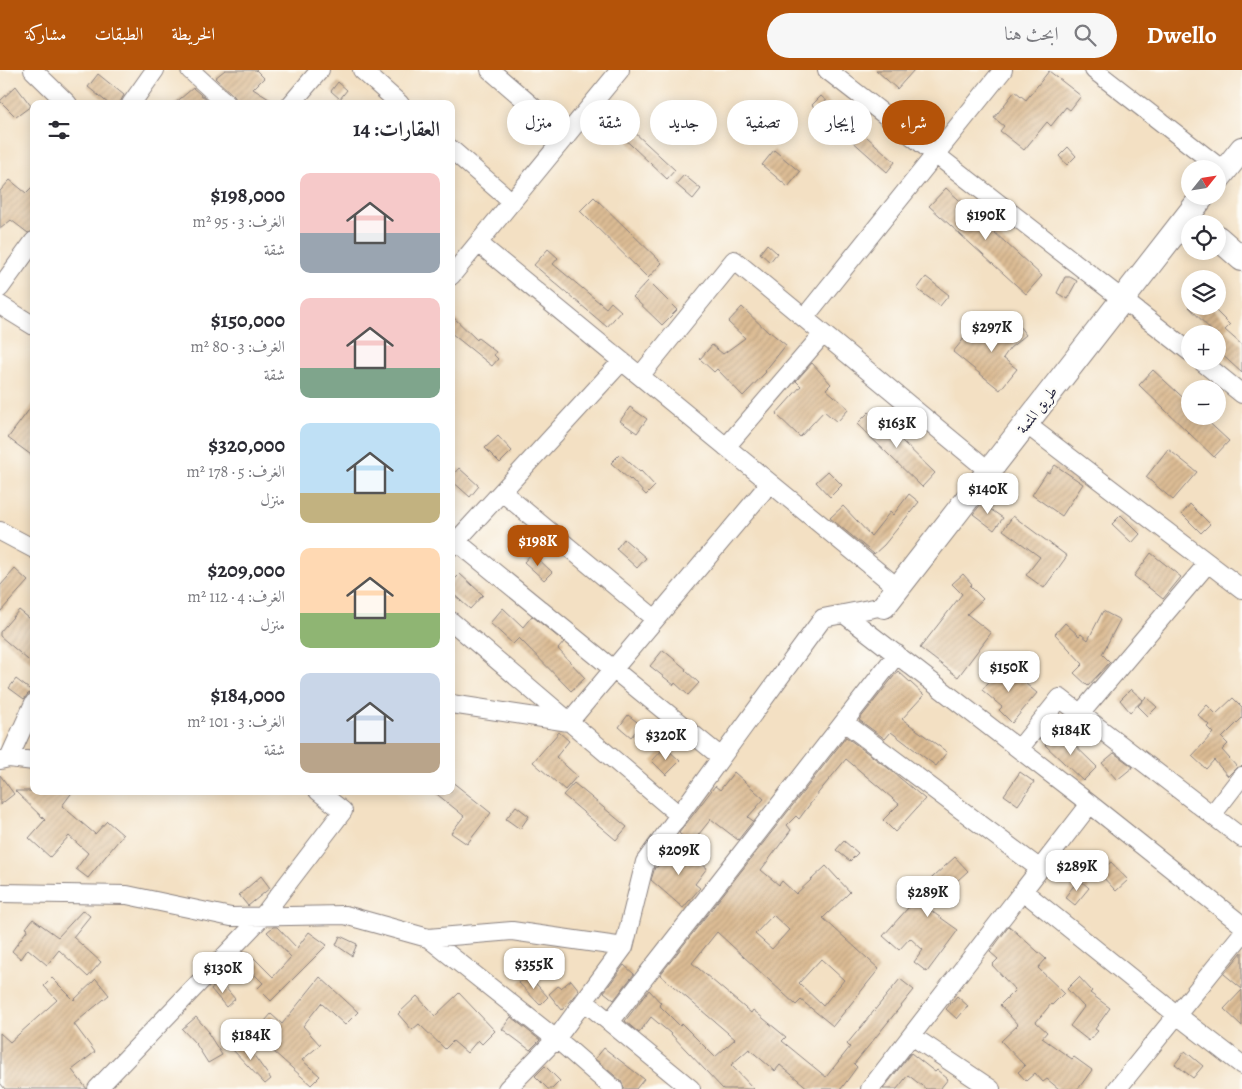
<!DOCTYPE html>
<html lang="ar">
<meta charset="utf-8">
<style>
:root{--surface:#fff;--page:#f7f7f7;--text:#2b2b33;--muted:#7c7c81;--accent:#b45309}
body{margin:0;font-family:Alegreya,Amiri,serif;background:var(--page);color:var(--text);direction:rtl;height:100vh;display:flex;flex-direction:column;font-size:19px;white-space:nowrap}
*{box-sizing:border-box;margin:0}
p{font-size:16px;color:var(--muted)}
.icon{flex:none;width:28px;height:28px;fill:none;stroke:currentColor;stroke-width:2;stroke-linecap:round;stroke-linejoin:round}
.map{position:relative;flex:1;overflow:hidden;direction:ltr}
.drawer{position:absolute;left:30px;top:30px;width:425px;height:695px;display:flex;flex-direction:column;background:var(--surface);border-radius:10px;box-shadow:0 2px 12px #0003;direction:rtl}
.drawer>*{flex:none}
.top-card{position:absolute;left:470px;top:30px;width:475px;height:45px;direction:rtl;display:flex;gap:10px}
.needle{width:32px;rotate:60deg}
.fabs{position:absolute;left:1181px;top:90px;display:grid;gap:10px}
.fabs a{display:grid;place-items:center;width:45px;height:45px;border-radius:50%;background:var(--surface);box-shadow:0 2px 12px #0003;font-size:25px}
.price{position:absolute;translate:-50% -42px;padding:0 11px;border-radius:10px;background:#fff;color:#222;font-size:16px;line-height:32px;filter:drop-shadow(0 1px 2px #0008)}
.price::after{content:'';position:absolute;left:50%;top:30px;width:15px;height:11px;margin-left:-8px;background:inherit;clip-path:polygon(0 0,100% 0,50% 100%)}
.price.selected{background:var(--accent);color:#fff}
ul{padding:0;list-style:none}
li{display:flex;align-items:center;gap:15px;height:125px;padding:0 15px}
li span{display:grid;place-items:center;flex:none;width:140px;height:100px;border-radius:10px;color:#555}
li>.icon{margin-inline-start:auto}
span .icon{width:60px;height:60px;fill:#fffc;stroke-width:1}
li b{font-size:21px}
h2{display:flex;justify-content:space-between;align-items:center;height:60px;padding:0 15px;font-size:21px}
.tag{padding:0 18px;border-radius:22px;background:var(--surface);box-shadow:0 2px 12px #0003;font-size:18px;line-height:45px}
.tag.selected{background:var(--accent);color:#fff}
header{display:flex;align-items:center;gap:30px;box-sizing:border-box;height:70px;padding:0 25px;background:var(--accent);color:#fff}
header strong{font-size:24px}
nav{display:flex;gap:28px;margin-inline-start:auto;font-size:18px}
.search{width:350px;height:45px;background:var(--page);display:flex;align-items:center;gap:12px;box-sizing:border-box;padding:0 18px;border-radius:28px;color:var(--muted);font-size:19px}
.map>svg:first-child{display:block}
.building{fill:url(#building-hatch);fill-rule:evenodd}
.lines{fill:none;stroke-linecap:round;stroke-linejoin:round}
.street-casing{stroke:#8a817f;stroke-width:20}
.secondary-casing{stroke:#8a817f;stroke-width:26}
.street{stroke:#fff;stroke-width:18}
.secondary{stroke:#fff;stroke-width:24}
.labels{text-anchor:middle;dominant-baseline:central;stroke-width:5;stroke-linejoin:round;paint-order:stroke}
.street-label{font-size:15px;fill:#22223b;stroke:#fdfcf7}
</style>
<header>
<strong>Dwello</strong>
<div class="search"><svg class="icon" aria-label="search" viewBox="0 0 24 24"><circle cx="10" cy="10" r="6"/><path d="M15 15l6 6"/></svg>ابحث هنا</div>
<nav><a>الخريطة</a><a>الطبقات</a><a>مشاركة</a></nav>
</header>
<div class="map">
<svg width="1242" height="1019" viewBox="0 0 1242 1019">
<defs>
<pattern id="building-hatch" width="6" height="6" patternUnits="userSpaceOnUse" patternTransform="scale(1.25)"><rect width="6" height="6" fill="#dcbc94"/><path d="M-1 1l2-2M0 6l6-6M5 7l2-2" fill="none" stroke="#bca180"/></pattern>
</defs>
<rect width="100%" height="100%" fill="#fdfcf7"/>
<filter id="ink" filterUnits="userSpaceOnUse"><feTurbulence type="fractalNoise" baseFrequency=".02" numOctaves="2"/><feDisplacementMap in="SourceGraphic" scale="10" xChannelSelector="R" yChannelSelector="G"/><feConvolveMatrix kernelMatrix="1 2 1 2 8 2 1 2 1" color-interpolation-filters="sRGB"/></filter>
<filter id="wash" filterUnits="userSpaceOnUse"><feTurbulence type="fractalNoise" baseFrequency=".0096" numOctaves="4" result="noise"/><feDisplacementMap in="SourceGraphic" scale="20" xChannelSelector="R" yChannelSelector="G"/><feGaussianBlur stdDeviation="1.12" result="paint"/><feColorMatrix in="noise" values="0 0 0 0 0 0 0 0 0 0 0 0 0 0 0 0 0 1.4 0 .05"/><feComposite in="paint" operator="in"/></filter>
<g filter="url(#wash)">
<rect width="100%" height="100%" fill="#f3e0c3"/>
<g id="blocks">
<path class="building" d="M225,0H256L264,8L253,19L277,34H239L234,26L215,8Z
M876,0H914L897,19Z
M1049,1L1081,26L1070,40L1066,37L1051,56L1047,52L1024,80L1000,61L1004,56L994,48L1015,21L1026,30Z
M98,4L124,25L119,34H109L88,17Z
M338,12L347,20L340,29L331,21Z
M16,16L31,36L16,47L0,31Z
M193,18L207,30L205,32L206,34H174Z
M821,26L895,92L887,102L812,35Z
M605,35L675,100L667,109L598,44Z
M1068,77L1076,86L1067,95L1059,86Z
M774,80L800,102L788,117L762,95Z
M684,105L701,119L693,129L676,114Z
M10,110L26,123L34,115V161L28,163L11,150L0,159V121Z
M946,118L1042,206L1026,224L929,136Z
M594,127L662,193L648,208L580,141Z
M767,174L777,183L770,192L760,183Z
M548,179L558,188L553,194L606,238L611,232L621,241L607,257L534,195Z
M926,207L949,225L940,236L917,219Z
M1065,207H1070L1077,211L1067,229L1057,223Z
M648,211L677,240L662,255L633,227Z
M1188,236H1211L1230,255L1225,260L1242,275V303L1218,281V264H1215Z
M742,237L769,263L770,262L786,275L765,301L766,302L743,326L717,299L714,302L700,289L712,275L723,284L745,268L728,252Z
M451,245L477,270L478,268L496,282L494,285L498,289L492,296L451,263Z
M1012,247L1026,265L1010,278L1003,288L1017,299L1000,320L953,282L970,261L988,275L1004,254Z
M812,293L831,314L826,319L849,339L837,352L824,341L800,367L776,344L801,316L796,311Z
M1153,300L1190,334V346H1202L1229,371L1214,387L1139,315Z
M34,333V387L8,368Z
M630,337L647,349L637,363L620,351Z
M869,342L887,360L891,355L903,366L900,369L935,403L922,417L857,354Z
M498,366L512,381L500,393L485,378Z
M1168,379L1197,402L1173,430L1146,407Z
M620,384L640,402L641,401L655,416L646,425L631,409L630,410L611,393Z
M1055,395L1083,414L1062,446L1032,425L1047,402L1049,403Z
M459,398L479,416L470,427L451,410V407Z
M828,401L842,415L830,427L816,412Z
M909,424L919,432L884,475L874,484L830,448L843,436L871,466L890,442L893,445Z
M986,428L994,434L990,439L1003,448L994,460L973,444Z
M1190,434L1210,454L1201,463L1182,444Z
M1121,445L1140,464L1132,473L1112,454Z
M1013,446L1067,486L1044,518L1026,505L1040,487L1003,460Z
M624,469L646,488L637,498L616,479Z
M532,483L552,502L544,510L524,492Z
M1151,483L1181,507L1163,529L1134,506Z
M15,499L28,511L0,542V516Z
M460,504L483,525L470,539L451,522V513Z
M963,504L972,514L970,516L983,529L967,544L991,563L958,607L920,578L962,524L952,514Z
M503,538L523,557L532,546L564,572L558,579L585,608L571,621L519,568L513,574L490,553Z
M19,540L34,552V595L0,566V562Z
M1103,541L1120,550L1102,584L1110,592L1088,616L1074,603L1083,594L1055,564L1065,553L1079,566L1081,564L1088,570Z
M663,580L686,599L685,600L699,613L688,625L675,613L674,615L650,596Z
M1003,595L1037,623L1012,653L999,640L1002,637L982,620Z
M898,601L924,625L902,649L947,682L936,696L891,662L885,669L859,650Z
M16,609L33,622L28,624L24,629L9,618Z
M1131,619L1143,630L1130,642L1120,630Z
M1146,627L1157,637L1148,646L1138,636Z
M1233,628L1242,637V648L1222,668L1228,674L1222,680L1237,697L1228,706L1214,690L1206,699L1192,686L1213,663L1207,657L1209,655L1198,645L1207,635L1216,644Z
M628,645L641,655L631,667L619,657Z
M1059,660L1097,697L1083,711L1045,675Z
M559,662L569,671L556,687L577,706L565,720L533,692Z
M846,667L888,698L925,729L895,762L883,750L899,734L846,689L819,722L799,749L796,746L787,755L791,760L761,800L779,815L782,811L796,824L826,796L850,822L823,848L879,899L833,956L801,930L796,935L717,862L692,893L751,943L753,940L786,967L782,971L826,1007L850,977L847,974L900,909L914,920L854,994L857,997L841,1019H809L780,995L775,1001L749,979L731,995L754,1019H723L670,963L651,947L639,963L625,951L649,920L661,933L659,935L680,956L682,954L715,987L735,969L660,905ZM773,845L789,860L772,879L755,864ZM821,889L844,910L823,936L799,913Z
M665,677L680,691L666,705L652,691Z
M1114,683L1133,697L1117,710L1102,693Z
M734,702L764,729L748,747L753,751L738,770L711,749L691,774L679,763L715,716L720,720Z
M1020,702L1034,712L1018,735L1004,725Z
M0,705L14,724L0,735Z
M451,711L491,743L467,774L451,763L464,746L433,721H451Z
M574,713L627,757L616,770L563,725Z
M15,721H73L62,736L95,764L107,751L123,765L88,808L76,799L88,783L69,766L50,787L29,768L45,750Z
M516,736L529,746L520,759L506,749Z
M844,771L858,783L850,791L836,780Z
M677,775L707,798L695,814L700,818L683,838L651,810L655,797H657Z
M955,787L968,801L927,838L958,860L927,902L914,892L923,880L910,868L899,880L883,866L925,819L923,816Z
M1111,792L1128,810L1116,821L1099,803Z
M261,806L270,818L248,836L239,825Z
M1079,809L1089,818L1075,835L1065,827Z
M83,840L90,846L73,867L101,892L88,907L59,880L47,895L28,879L21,889L12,881L28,859L26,858L33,849L58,867Z
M1009,856L1046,889L1038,898L1064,923L1052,935L1051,934L1036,952L1047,962L1042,968L1072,989L1074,987L1092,1000L1078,1019H1059L1047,1009L1043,1012L1035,1003L1026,1011L1018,1002L1025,996L1001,971L1018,955L1000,935L1015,920L992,895L998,889L990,882Z
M273,857H277L297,878L309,862L327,875L271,931L258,918L263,913L238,888L244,882H248L273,907L291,887L267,862Z
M340,866L357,874L352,886L336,875Z
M1242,882V919L1224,904Z
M624,895L634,904L614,930L604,922Z
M528,905L548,927L540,935L519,913Z
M320,907L358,942L345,955L321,933L303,956L320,975L302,990L320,1006L311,1015L254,964L271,944L282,954Z
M1079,907L1092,921L1090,923L1110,938L1095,959L1098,961L1089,971L1070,956L1084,937L1067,919Z
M52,908L74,930L96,909L109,925L74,954L95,982L72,1000L87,1019H5L0,1013V963L10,972L57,930L44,916Z
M571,910L579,920L562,940L549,924L558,916L561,918Z
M220,911L235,929L226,937L211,919Z
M1242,920V956L1224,939Z
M459,923L495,961L482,974L478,970L467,983L453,971L445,979L419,954L412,960L398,944L417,926L435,946Z
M957,926L968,936L957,949L946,939Z
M196,947L209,962L208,963L222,985L208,993L196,974L182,959Z
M511,947L540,970L530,980L502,959Z
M242,969L271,1009L265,1014L232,979Z
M604,978L644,1009L636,1019H624L621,1011L595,989Z
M1185,981L1203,996L1193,1008L1175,994Z
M911,983L935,1002L937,1000L948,1009L940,1019H926L908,1005L897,1019H883Z
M545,996L560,1011L552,1019H548L535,1006Z"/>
</g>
</g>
<g filter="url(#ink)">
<use href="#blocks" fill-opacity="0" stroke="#8a817f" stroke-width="1"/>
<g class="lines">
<g class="street-casing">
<path id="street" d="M33,0L68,34
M190,0L227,34
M362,0L400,34
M490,0L567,66
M827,0L1190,282
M1094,0L1224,101
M131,34L155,0
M291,34L320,0
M451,79L512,132
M478,173L898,518
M451,206L620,0
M0,218L34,171
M0,235L34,256
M804,248L1003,0
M1201,291L1242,324
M640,306L734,190L989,401
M1026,354L1242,519
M726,377L823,264
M502,422L655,549
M0,461L34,479
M456,471L721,687
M451,477L622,291
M844,544L1090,734L1242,855
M451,551L679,745
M451,634L569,652L770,413
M1080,644L1208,493
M844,652L1040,799
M1019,679L1060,628L1242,768
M9,688L34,633
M0,690L9,688L34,691
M1212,745L1242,706
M1023,821L1177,945L1242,995
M0,823L127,825L231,847L345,845L428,868L566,977L614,1019
M428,868L512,861L624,877
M584,931L691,1019
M610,952L897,584
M912,966L991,1019
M97,1019L262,847L343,741L318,721
M507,1019L556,969L624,877L645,792L823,548L884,536
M870,1019L1090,734
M1117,1019L1242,864"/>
</g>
<g class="secondary-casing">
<path id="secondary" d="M1218,109L1242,79
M1218,168L1242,189
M884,536L1203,126"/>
</g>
<use href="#street" class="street"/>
<use href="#secondary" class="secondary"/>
</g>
</g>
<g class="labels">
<g class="street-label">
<text transform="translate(1037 340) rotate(-52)">طريق المتمة</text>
</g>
</g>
</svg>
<div class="fabs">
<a><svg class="needle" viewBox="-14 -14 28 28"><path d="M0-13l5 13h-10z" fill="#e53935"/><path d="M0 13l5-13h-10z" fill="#7c7c81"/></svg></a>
<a><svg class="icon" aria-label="locate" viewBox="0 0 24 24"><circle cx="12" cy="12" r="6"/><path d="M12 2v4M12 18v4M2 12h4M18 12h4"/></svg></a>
<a><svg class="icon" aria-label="layers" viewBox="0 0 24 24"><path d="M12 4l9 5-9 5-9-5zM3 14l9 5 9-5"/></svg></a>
<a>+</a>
<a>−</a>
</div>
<b class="price" style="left:986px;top:171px">$190K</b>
<b class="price" style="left:992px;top:283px">$297K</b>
<b class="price" style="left:897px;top:379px">$163K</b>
<b class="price" style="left:988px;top:445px">$140K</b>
<b class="price selected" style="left:538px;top:497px">$198K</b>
<b class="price" style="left:1009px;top:623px">$150K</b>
<b class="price" style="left:1071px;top:686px">$184K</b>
<b class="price" style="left:666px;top:691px">$320K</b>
<b class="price" style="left:679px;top:806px">$209K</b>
<b class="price" style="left:1077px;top:822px">$289K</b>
<b class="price" style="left:928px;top:848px">$289K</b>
<b class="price" style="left:534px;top:920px">$355K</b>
<b class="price" style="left:223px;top:924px">$130K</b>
<b class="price" style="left:251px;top:991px">$184K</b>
<div class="top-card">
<a class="tag selected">شراء</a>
<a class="tag">إيجار</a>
<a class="tag">تصفية</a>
<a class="tag">جديد</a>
<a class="tag">شقة</a>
<a class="tag">منزل</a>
</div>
<section class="drawer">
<h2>العقارات: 14<svg class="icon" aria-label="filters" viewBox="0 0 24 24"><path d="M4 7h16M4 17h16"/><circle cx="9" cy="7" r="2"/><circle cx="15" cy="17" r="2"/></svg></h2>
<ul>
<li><span style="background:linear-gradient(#f6c9c9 60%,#9aa5b1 0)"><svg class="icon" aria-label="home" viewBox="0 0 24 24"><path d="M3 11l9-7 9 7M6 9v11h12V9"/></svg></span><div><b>$198,000</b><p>الغرف: 3 · 95 m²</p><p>شقة</p></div></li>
<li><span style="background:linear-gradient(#f6c9c9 70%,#7fa58c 0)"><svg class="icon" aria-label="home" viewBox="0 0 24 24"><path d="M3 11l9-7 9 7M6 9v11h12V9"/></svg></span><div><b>$150,000</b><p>الغرف: 3 · 80 m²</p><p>شقة</p></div></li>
<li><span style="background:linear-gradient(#bfe0f5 70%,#c2b280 0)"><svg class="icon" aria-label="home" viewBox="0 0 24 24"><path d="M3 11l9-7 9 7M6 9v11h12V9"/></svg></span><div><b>$320,000</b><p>الغرف: 5 · 178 m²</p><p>منزل</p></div></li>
<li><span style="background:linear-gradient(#ffd9b3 65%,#8fb573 0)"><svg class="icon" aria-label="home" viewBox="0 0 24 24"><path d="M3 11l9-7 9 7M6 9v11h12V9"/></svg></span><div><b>$209,000</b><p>الغرف: 4 · 112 m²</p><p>منزل</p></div></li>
<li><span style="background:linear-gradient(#c9d6e8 70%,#b9a48a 0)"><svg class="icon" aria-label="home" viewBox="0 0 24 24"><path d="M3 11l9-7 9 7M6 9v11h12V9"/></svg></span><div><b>$184,000</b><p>الغرف: 3 · 101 m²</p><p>شقة</p></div></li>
</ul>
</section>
</div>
